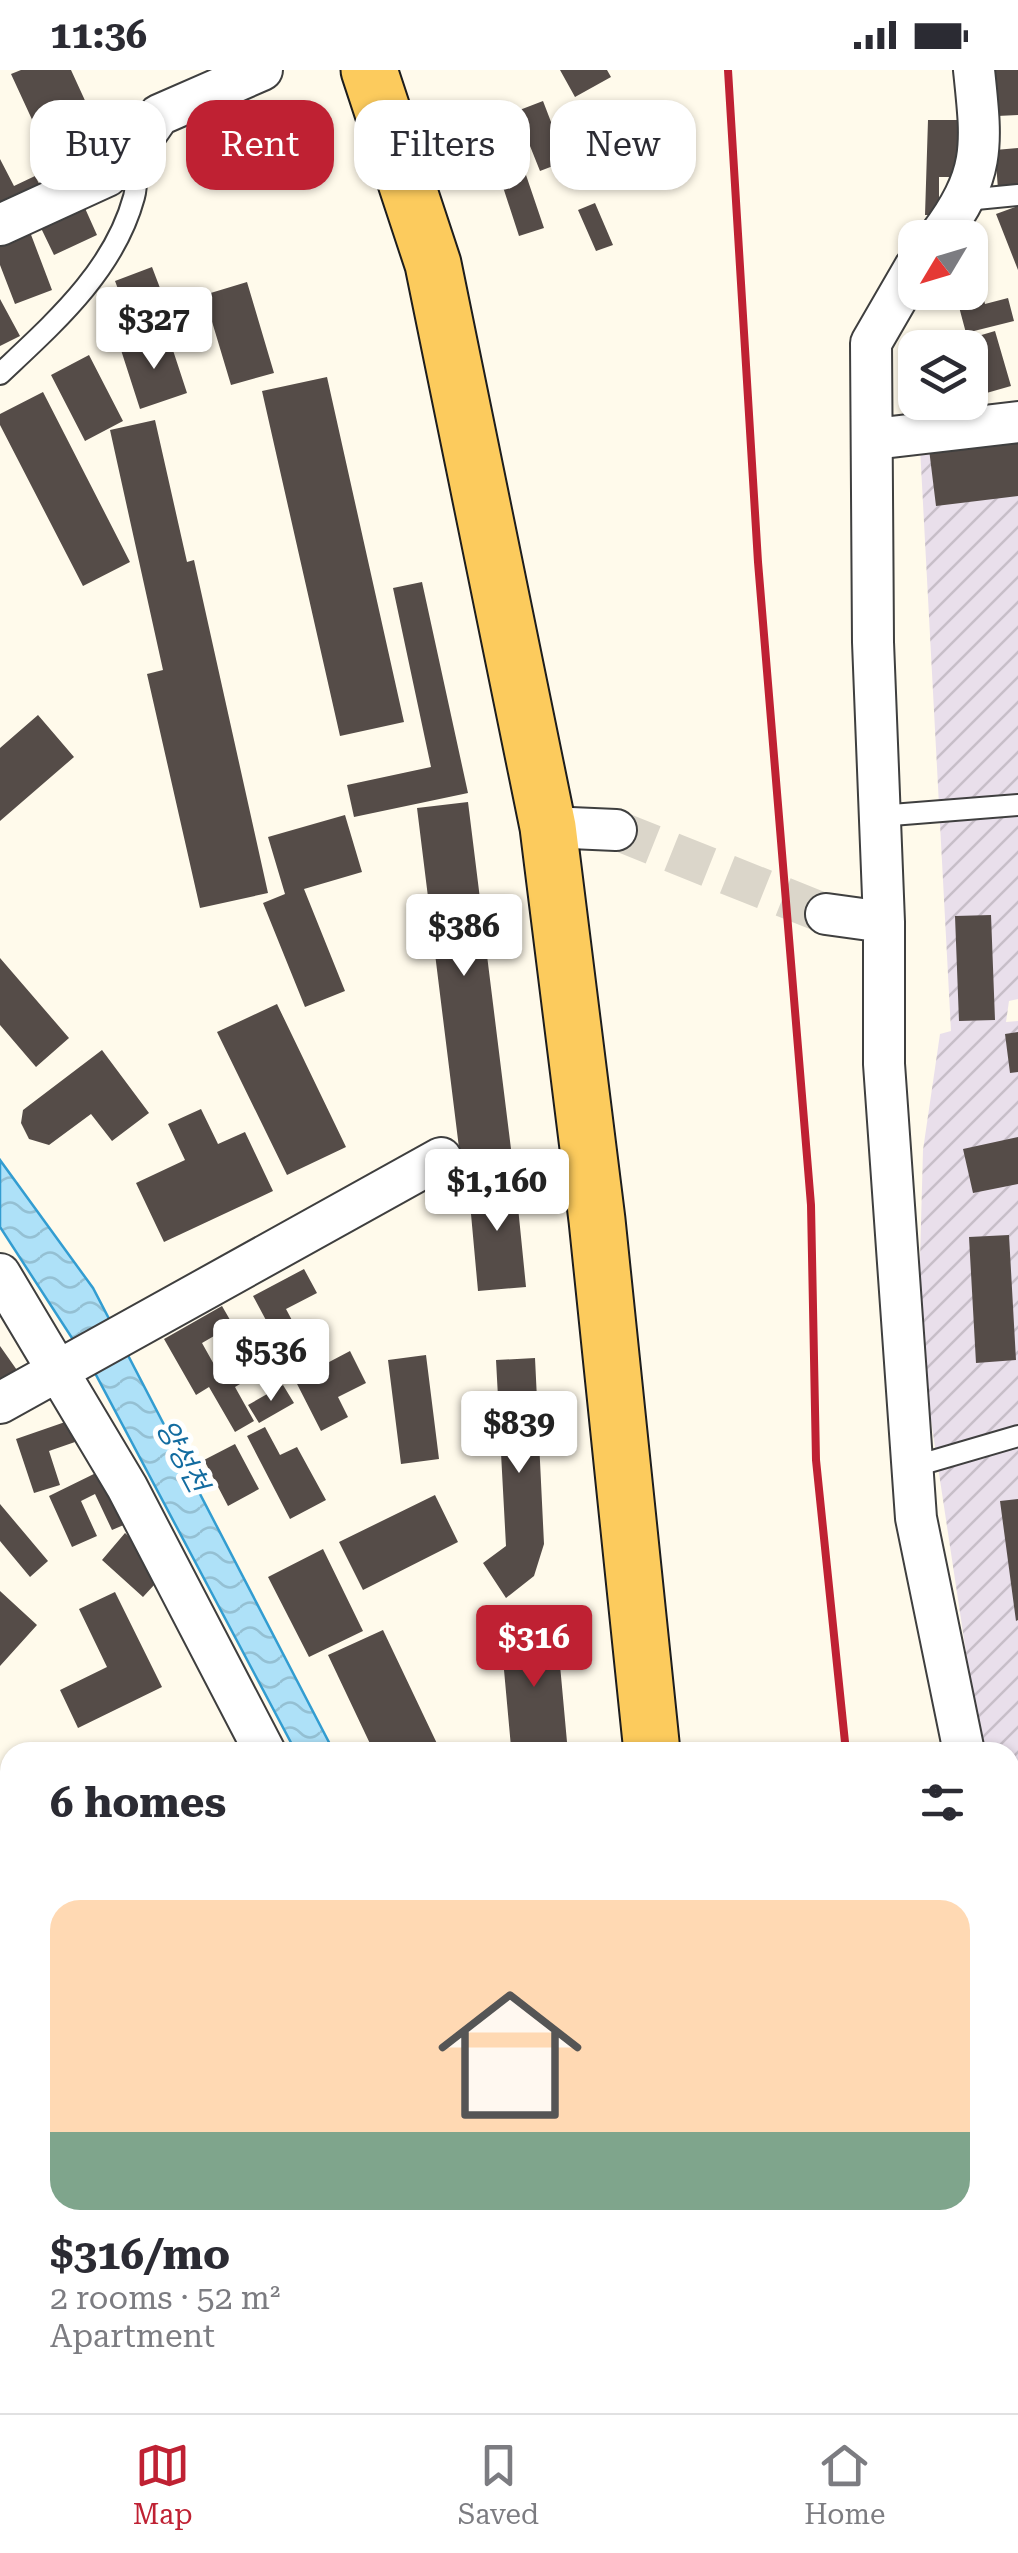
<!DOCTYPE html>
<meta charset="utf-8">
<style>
:root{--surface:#fff;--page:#f7f7f7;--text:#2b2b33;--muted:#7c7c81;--line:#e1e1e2;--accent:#bf2133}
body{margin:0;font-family:"Roboto Serif","Noto Sans KR",serif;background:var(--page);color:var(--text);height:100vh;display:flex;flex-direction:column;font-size:38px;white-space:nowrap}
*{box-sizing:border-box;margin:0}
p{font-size:32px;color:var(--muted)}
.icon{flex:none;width:55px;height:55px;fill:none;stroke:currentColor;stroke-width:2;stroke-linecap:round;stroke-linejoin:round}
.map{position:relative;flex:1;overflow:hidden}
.drawer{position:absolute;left:0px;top:1672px;width:1020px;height:672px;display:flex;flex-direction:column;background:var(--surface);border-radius:30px 30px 0 0;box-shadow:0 2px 8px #0004}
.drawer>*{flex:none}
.guide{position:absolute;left:30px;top:30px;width:960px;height:90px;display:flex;gap:20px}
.needle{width:65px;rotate:232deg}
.tools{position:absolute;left:898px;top:150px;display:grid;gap:20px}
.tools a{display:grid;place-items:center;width:90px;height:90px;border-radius:20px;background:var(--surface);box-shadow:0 2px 8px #0004;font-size:50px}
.price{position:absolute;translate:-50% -85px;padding:0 22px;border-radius:10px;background:#fff;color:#222;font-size:32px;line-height:65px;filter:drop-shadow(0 2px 5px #0008)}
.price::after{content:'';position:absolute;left:50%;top:60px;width:30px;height:22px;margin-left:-15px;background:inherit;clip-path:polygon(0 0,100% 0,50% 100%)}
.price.current{background:var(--accent);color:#fff}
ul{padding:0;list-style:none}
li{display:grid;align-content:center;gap:20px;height:530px;padding:0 50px}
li+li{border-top:2px solid var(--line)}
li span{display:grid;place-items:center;height:310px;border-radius:30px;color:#555}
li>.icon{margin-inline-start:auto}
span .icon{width:180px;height:180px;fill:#fffc;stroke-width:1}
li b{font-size:42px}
h2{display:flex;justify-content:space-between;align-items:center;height:120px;padding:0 50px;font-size:42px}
.pill{padding:0 35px;border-radius:30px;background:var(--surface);box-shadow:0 2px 8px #0004;font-size:35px;line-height:90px}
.pill.current{background:var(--accent);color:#fff}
.status{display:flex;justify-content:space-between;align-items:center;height:70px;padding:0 50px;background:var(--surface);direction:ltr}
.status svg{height:28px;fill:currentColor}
.tabs{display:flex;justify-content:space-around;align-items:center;height:140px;border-top:2px solid var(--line);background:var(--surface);font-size:28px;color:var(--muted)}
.tabs a{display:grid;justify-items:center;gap:5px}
.tabs .current{color:var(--accent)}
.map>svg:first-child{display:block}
.industrial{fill:url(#industrial-furrows)}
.water{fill:url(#water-waves);stroke:#339dd1;stroke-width:2.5}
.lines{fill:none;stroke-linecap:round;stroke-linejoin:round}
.stream{stroke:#339dd1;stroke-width:10}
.building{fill:#554c48}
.minor-tunnel{stroke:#dbd6ca;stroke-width:40;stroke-dasharray:40 20;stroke-linecap:butt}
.service-casing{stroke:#3f3f3f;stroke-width:24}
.minor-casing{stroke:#3f3f3f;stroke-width:44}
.primary-casing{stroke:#1d1d1d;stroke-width:59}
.service{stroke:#fff;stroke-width:20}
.minor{stroke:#fff;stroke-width:40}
.primary{stroke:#fccb5d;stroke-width:55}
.rail{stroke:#bf2133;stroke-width:8}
.labels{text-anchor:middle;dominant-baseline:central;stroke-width:10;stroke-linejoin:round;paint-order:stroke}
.water-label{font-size:28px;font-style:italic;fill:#136ca0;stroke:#fff}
</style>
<div class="status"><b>11:36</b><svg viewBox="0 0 49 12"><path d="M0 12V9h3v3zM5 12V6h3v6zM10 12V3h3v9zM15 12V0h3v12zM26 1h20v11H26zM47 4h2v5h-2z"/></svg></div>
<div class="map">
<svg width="1018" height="2343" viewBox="0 0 1018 2343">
<defs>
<pattern id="industrial-furrows" width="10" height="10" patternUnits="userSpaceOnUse" patternTransform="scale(2.5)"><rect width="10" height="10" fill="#e9dfeb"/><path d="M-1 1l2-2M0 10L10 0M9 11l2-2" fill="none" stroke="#c7bec8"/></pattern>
<pattern id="water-waves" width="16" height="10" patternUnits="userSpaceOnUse" patternTransform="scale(2.5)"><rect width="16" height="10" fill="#aee1f8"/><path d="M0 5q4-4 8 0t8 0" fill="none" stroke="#94c0d3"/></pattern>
</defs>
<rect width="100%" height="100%" fill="#fffaeb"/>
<path class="industrial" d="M1018,363V929L1009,931L1006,952L1018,951V1879L1010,1868V1682H981L918,1264L923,1080L940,964L951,961L920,377Z"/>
<path class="water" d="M0,1090L93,1218L334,1682H296L96,1305L0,1157Z"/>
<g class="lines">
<path class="stream" d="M1010,1942L1018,1941"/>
</g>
<path class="building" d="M21,0H71L110,85L59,108L11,4Z
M560,0H607L611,7L575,27Z
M995,0H1018V45L997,46Z
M543,31L566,91L540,101L530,76L498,89L489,68L522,55L517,41Z
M928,50H958V107H939V145H925Z
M1018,78V117L998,119L995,80Z
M0,89L14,116L35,106L44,123L0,146Z
M526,105L544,158L519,166L502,114Z
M595,133L613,175L596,181L578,140Z
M84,136L97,165L54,185L40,156Z
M1018,136V200L996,144Z
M30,162L52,220L15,234L0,195V173Z
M152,197L168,239L182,234L189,253L138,272L115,211Z
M978,204L985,234L1008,228L1014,251L966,263L955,222H970V206Z
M247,212L274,303L231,315L204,225Z
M0,229L20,266L0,276Z
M995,261L1011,316L983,324L968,269Z
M168,265L187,323L140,339L121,280Z
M89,285L123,351L85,371L51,305Z
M327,307L404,652L340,666L262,321Z
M43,322L130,492L83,516L0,355V344Z
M155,350L187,492L194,490L268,823L200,838L147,604L163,600L110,360Z
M1018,369V426L936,436L929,379Z
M422,512L468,723L354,747L347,715L431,697L393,518Z
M38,645L74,687L0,751V678Z
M468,732L511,1079L460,1086L417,738Z
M345,745L362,802L304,819L345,921L305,937L263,833L285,824L268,767Z
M991,845L995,950L959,951L955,846Z
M0,888L69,968L36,997L0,955Z
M277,934L346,1077L287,1105L217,962Z
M1018,962V1002L1010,1003L1005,964Z
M102,980L149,1043L112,1071L91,1044L49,1075L29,1069L21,1053L23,1040Z
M201,1039L218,1074L245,1062L273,1121L164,1172L136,1113L185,1090L168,1054Z
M1018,1067V1114L973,1123L963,1079Z
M515,1107L526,1217L478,1221L468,1111Z
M1009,1165L1016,1290L976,1293L969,1167Z
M304,1199L317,1223L286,1239L303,1271L283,1282L253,1226Z
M222,1236L233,1255L202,1273L216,1298L245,1282L257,1304L235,1317L254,1351L235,1362L209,1317L196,1325L164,1269Z
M0,1276L19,1303L0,1317Z
M350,1281L366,1313L338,1327L348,1347L321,1361L295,1310Z
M426,1285L439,1389L401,1394L388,1290Z
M535,1288L544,1474L534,1506L506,1528L483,1493L506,1476L496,1290Z
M283,1315L294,1333L259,1353L248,1335Z
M68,1351L75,1372L49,1381L60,1415L34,1423L16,1369Z
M265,1357L280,1385L297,1377L326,1430L290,1449L247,1366Z
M235,1374L259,1419L228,1436L204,1390Z
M102,1400L126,1454L112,1460L95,1424L81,1431L97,1466L72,1477L49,1426Z
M435,1425L458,1472L363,1520L339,1472Z
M1018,1429V1550L1016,1551L1000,1431Z
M0,1434L48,1491L30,1507L0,1471Z
M125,1463L167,1501L143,1527L102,1490Z
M323,1479L363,1561L309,1587L268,1507Z
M0,1521L37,1555L0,1596Z
M115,1522L162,1617L78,1658L60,1620L107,1597L79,1539Z
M383,1560L441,1682H374L328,1585Z
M557,1562L567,1672L511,1677L501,1567Z
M0,1897L10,1906V1994L0,1985Z
M1018,2055V2116H1017L1010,2095V2058Z
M0,2247L10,2257V2335H85L93,2343H0L8,2331L0,2322Z
M402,2335H471L480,2343H411Z
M525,2335H544L553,2343H518Z"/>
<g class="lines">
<path class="minor-tunnel" d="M616,760L826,844"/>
<g class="service-casing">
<path id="service" d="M966,130L1018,125
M0,304C54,253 114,201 134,127C138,113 136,95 136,80
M879,746L1018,735
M912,1397L1018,1366"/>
</g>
<g class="minor-casing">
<path id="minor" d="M0,155L107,106L136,78L159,45L262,0
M938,168C986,104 982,76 974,0
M915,197L871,273L873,572L884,852V994L916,1448L964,1682
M874,369L1018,352
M548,757L616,760
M826,844L884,852
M0,1204L127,1417L265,1682
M0,1333L441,1088
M1010,1888L1018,1899
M1010,2283L1018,2281
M594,2335L597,2343"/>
</g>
<g class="primary-casing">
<path id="primary" d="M369,0L433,194L548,757L597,1150L652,1682
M0,2098L10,2107
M263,2335L272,2343
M704,2343L709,2335"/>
</g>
<use href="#service" class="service"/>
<use href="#minor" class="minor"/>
<use href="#primary" class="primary"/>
<path class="rail" d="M728,0L758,492L811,1135L816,1390L846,1682
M1010,2325L1016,2343"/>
</g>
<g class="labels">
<g class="water-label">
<text transform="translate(182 1386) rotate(62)">양성천</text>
</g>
</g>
</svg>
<div class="tools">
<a><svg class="needle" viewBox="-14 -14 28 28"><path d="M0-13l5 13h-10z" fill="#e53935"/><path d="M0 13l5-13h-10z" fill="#7c7c81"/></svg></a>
<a><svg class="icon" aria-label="layers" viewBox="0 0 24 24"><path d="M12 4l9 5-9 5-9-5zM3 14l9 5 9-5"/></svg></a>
</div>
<b class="price" style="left:154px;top:302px">$327</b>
<b class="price" style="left:464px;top:909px">$386</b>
<b class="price" style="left:497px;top:1164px">$1,160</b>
<b class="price" style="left:271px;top:1334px">$536</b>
<b class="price" style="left:519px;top:1406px">$839</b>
<b class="price current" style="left:534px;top:1620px">$316</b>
<div class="guide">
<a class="pill">Buy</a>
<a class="pill current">Rent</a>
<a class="pill">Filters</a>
<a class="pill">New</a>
</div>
<section class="drawer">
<h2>6 homes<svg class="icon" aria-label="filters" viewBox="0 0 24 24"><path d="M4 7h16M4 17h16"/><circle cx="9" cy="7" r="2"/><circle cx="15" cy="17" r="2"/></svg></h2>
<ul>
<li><span style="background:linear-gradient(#ffd9b3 75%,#7fa58c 0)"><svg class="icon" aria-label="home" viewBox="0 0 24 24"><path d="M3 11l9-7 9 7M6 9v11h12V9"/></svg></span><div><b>$316/mo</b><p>2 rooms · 52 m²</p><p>Apartment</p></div></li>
</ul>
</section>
</div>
<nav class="tabs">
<a class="current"><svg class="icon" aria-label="map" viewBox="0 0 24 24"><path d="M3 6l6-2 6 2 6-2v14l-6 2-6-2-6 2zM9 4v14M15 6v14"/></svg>Map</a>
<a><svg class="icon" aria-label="saved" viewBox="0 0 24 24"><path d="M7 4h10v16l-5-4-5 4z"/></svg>Saved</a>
<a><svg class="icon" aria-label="home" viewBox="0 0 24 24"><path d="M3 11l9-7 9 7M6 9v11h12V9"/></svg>Home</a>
</nav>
